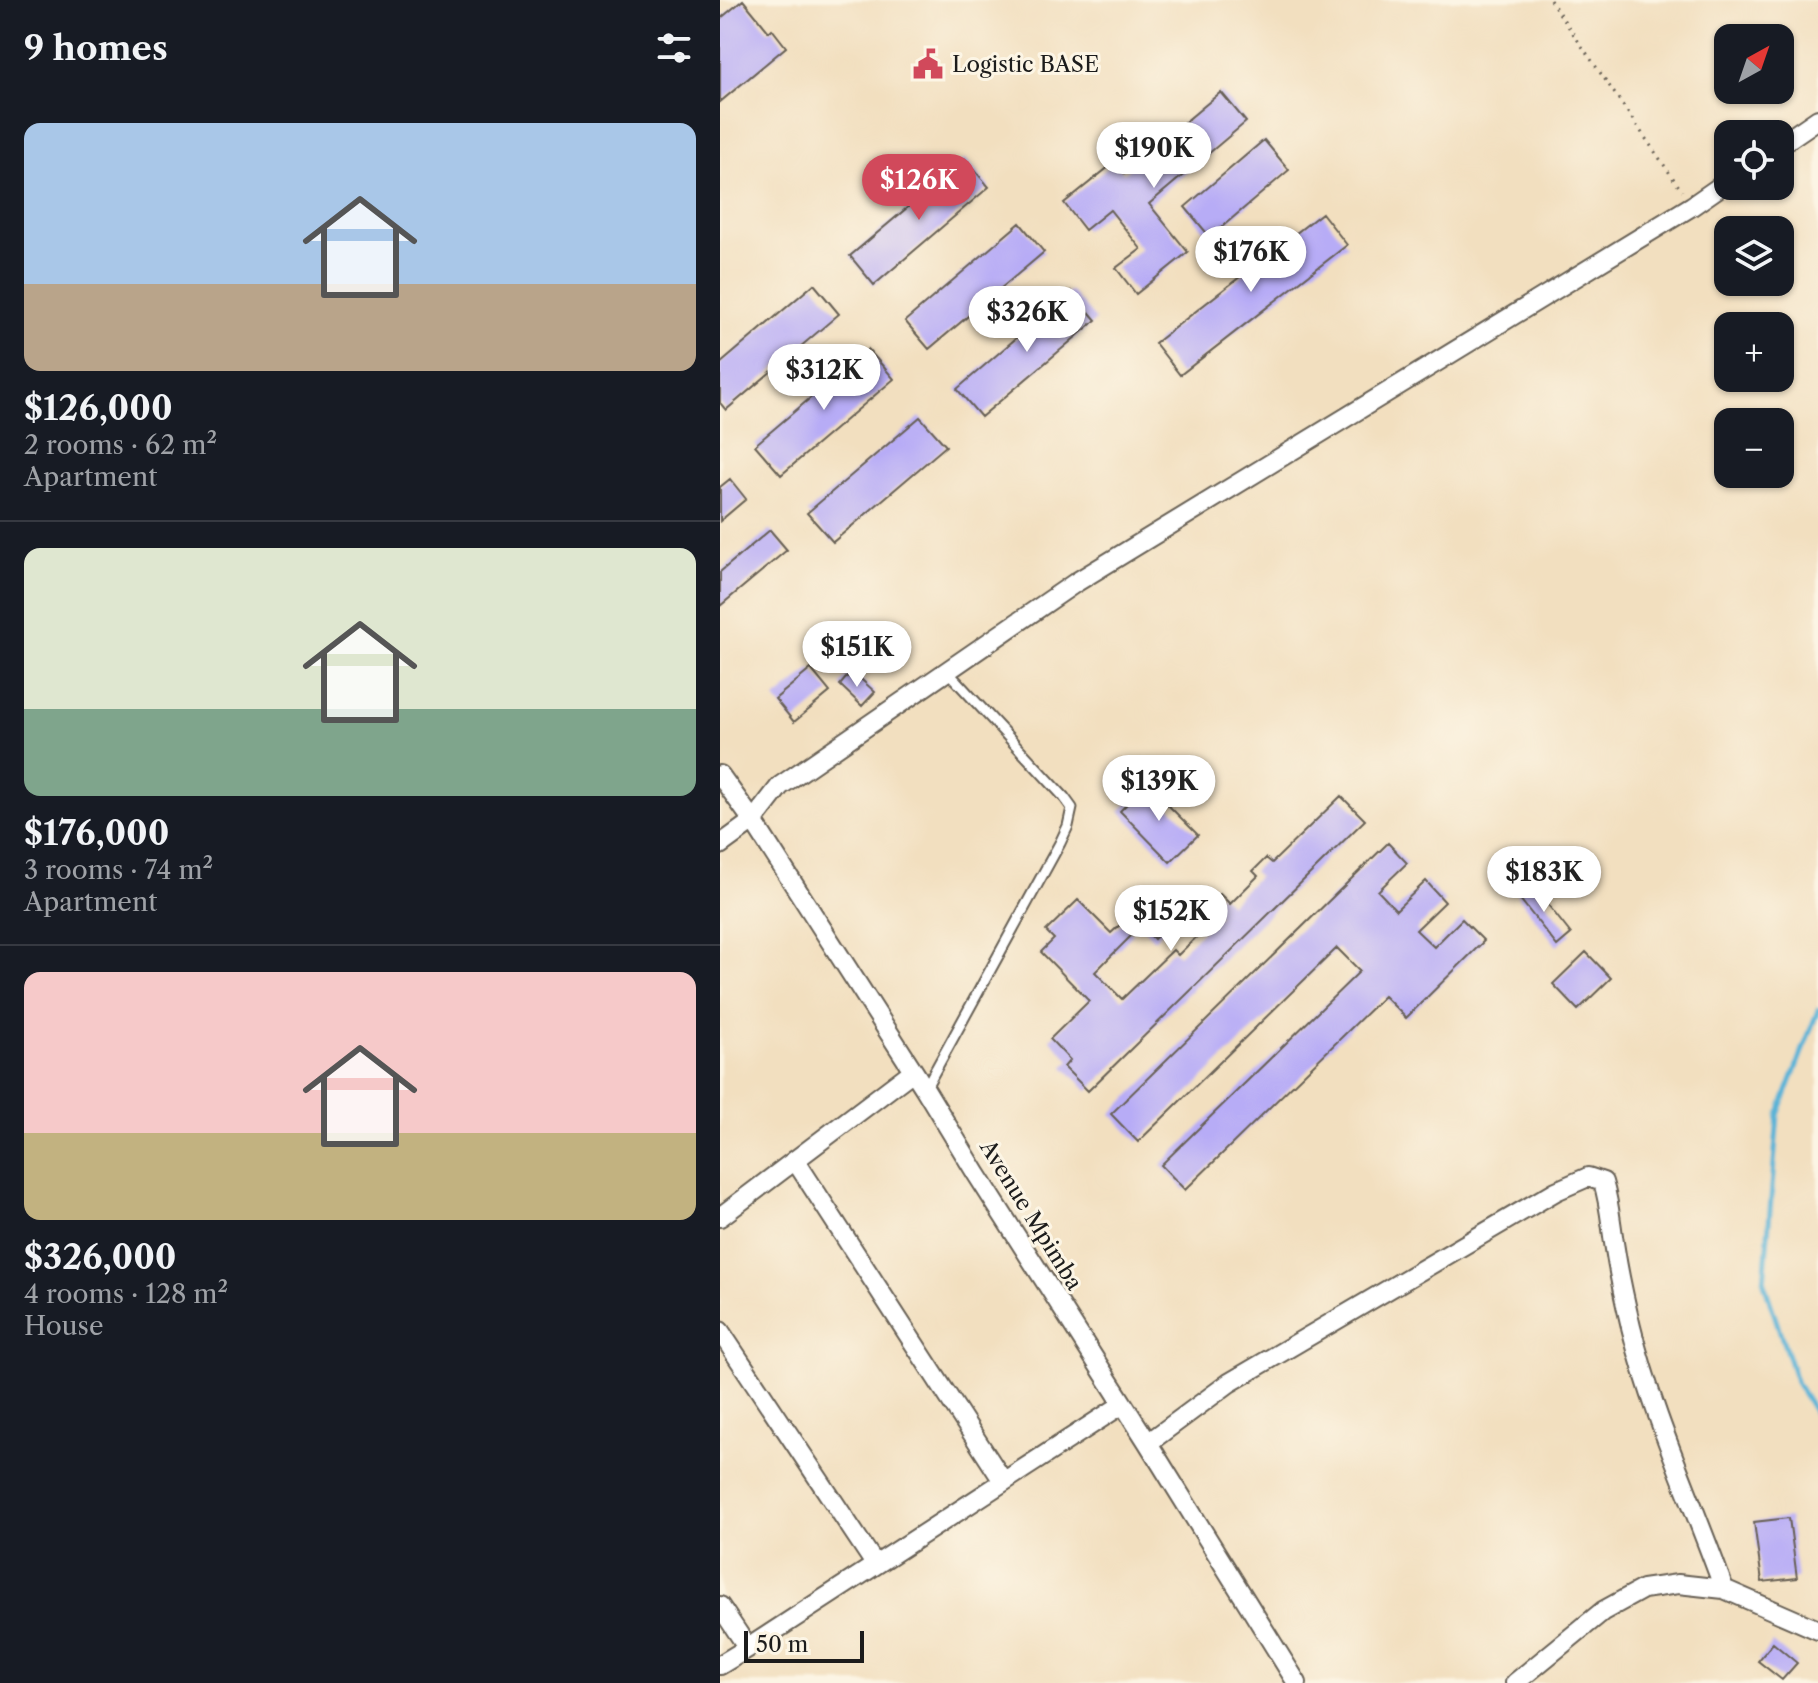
<!DOCTYPE html>
<meta charset="utf-8">
<style>
:root{--surface:#171b24;--page:#20242c;--text:#f1f3f6;--muted:#9ea1a6;--line:#363941;--accent:#d1495b}
body{margin:0;font-family:"Libre Caslon Text",serif;background:var(--page);color:var(--text);height:100vh;display:flex;flex-direction:column;font-size:30px;white-space:nowrap}
*{box-sizing:border-box;margin:0}
p{font-size:26px;color:var(--muted)}
.icon{flex:none;width:44px;height:44px;fill:none;stroke:currentColor;stroke-width:2;stroke-linecap:round;stroke-linejoin:round}
.map{position:relative;flex:1;overflow:hidden}
.sheet{display:flex;flex-direction:column;background:var(--surface);width:720px}
.sheet>*{flex:none}
.needle{width:52px;rotate:40deg}
.tools{position:absolute;left:994px;top:24px;display:grid;gap:16px}
.tools a{display:grid;place-items:center;width:80px;height:80px;border-radius:16px;background:var(--surface);box-shadow:0 2px 6px #0004;font-size:40px}
.scale{position:absolute;left:24px;bottom:20px;width:120px;box-sizing:border-box;padding-left:8px;border:4px solid #1c1c1c;border-top:0;font-size:22px;line-height:28px;white-space:nowrap;color:#1c1c1c;-webkit-text-stroke:6px #fcf5e5;paint-order:stroke}
.price{position:absolute;translate:-50% -68px;padding:0 18px;border-radius:28px;background:#fff;color:#222;font-size:26px;line-height:52px;filter:drop-shadow(0 2px 4px #0008)}
.price::after{content:'';position:absolute;left:50%;top:48px;width:24px;height:18px;margin-left:-12px;background:inherit;clip-path:polygon(0 0,100% 0,50% 100%)}
.price.on{background:var(--accent);color:#fff}
ul{padding:0;list-style:none}
li{display:grid;align-content:center;gap:16px;height:424px;padding:0 24px}
li+li{border-top:2px solid var(--line)}
li span{display:grid;place-items:center;height:248px;border-radius:16px;color:#555}
li>.icon{margin-inline-start:auto}
span .icon{width:144px;height:144px;fill:#fffc;stroke-width:1}
li b{font-size:34px}
h2{display:flex;justify-content:space-between;align-items:center;height:96px;padding:0 24px;font-size:34px}
main{display:flex;flex:1;min-height:0}
.map>svg:first-child{display:block}
.lines{fill:none;stroke-linecap:round;stroke-linejoin:round}
.stream{stroke:#59b3d7;stroke-width:5}
.building{fill:#b7acf6}
.lane-casing{stroke:#676055;stroke-width:13}
.street-casing{stroke:#676055;stroke-width:22}
.path{stroke:#676055;stroke-width:3;stroke-dasharray:2 6;stroke-linecap:butt}
.lane{stroke:#fff;stroke-width:9}
.street{stroke:#fff;stroke-width:18}
.labels{text-anchor:middle;dominant-baseline:central;stroke-width:6;stroke-linejoin:round;paint-order:stroke}
.poi-label{font-size:22px;fill:#1c1c1c;stroke:#fcf5e5;text-anchor:start}
.street-label{font-size:22px;fill:#1c1c1c;stroke:#fcf5e5}
</style>
<main>
<section class="sheet">
<h2>9 homes<svg class="icon" aria-label="filters" viewBox="0 0 24 24"><path d="M4 7h16M4 17h16"/><circle cx="9" cy="7" r="2"/><circle cx="15" cy="17" r="2"/></svg></h2>
<ul>
<li><span style="background:linear-gradient(#a9c7e8 65%,#b9a48a 0)"><svg class="icon" aria-label="home" viewBox="0 0 24 24"><path d="M3 11l9-7 9 7M6 9v11h12V9"/></svg></span><div><b>$126,000</b><p>2 rooms · 62 m²</p><p>Apartment</p></div></li>
<li><span style="background:linear-gradient(#dfe7d0 65%,#7fa58c 0)"><svg class="icon" aria-label="home" viewBox="0 0 24 24"><path d="M3 11l9-7 9 7M6 9v11h12V9"/></svg></span><div><b>$176,000</b><p>3 rooms · 74 m²</p><p>Apartment</p></div></li>
<li><span style="background:linear-gradient(#f6c9c9 65%,#c2b280 0)"><svg class="icon" aria-label="home" viewBox="0 0 24 24"><path d="M3 11l9-7 9 7M6 9v11h12V9"/></svg></span><div><b>$326,000</b><p>4 rooms · 128 m²</p><p>House</p></div></li>
</ul>
</section>
<div class="map">
<svg width="1098" height="1683" viewBox="0 0 1098 1683">
<rect width="100%" height="100%" fill="#fcf5e5"/>
<filter id="ink" filterUnits="userSpaceOnUse"><feTurbulence type="fractalNoise" baseFrequency=".0125" numOctaves="2"/><feDisplacementMap in="SourceGraphic" scale="16" xChannelSelector="R" yChannelSelector="G"/><feConvolveMatrix kernelMatrix="1 2 1 2 8 2 1 2 1" color-interpolation-filters="sRGB"/></filter>
<filter id="wash" filterUnits="userSpaceOnUse"><feTurbulence type="fractalNoise" baseFrequency=".006" numOctaves="4" result="noise"/><feDisplacementMap in="SourceGraphic" scale="32" xChannelSelector="R" yChannelSelector="G"/><feGaussianBlur stdDeviation="1.8" result="paint"/><feColorMatrix in="noise" values="0 0 0 0 0 0 0 0 0 0 0 0 0 0 0 0 0 1.4 0 .05"/><feComposite in="paint" operator="in"/></filter>
<g filter="url(#wash)">
<rect width="100%" height="100%" fill="#f2dfbf"/>
<g class="lines">
<path class="stream" d="M1098,1010L1058,1115L1044,1283L1077,1384L1098,1418"/>
</g>
<g id="blocks">
<path class="building" d="M23,0L49,32L52,29L66,47L0,102V19Z
M501,92L526,122L429,204L468,252L416,294L396,268L421,249L390,210L365,230L344,203L395,162L404,173Z
M544,140L569,170L490,237L465,207Z
M245,159L269,187L154,285L130,256Z
M602,213L627,245L460,375L435,343Z
M300,223L324,252L209,349L185,321Z
M94,284L119,314L6,410L0,403V364Z
M351,291L376,320L261,417L237,389Z
M148,349L174,379L61,475L35,445Z
M200,417L226,446L113,542L87,513Z
M10,479L26,499L0,521V487Z
M50,530L67,550L0,606V572Z
M91,669L110,692L74,722L55,699Z
M132,671L155,692L142,706L120,685Z
M427,784L478,835L450,862L400,811Z
M621,796L645,820L368,1091L344,1067L350,1060L330,1039L369,1001L321,952L334,939L326,931L358,900L391,933L402,923L413,934L375,972L402,999L453,950L458,955L499,915L489,905L500,894L510,904L538,876L533,871L546,858L552,863Z
M668,843L687,863L658,891L676,910L706,881L725,902L696,930L714,947L742,919L764,941L686,1018L664,996L465,1190L441,1165L640,971L617,948L418,1142L391,1114Z
M810,882L851,934L837,946L796,894Z
M434,916L445,928L434,939L422,927Z
M866,952L891,978L858,1010L833,984Z
M1069,1518L1077,1578L1042,1582L1034,1522Z
M1053,1643L1077,1663L1062,1680L1038,1661Z"/>
</g>
</g>
<g filter="url(#ink)">
<use href="#blocks" fill-opacity="0" stroke="#676055" stroke-width="2"/>
<g class="lines">
<g class="lane-casing">
<path id="lane" d="M205,1089L340,843L348,826L352,808L344,797L228,672"/>
</g>
<g class="street-casing">
<path id="street" d="M1060,145L1098,119
M0,775L33,821L205,1089L256,1173L428,1443L577,1683
M0,845L33,821L60,786L355,583L972,206L1008,181
M75,1160L283,1481
M0,1217L193,1071
M0,1331L155,1564
M428,1443L509,1383L836,1191L868,1177L883,1182C890,1204 891,1226 895,1249C899,1275 905,1302 911,1327C933,1417 973,1502 1004,1589
M0,1606L28,1648
M0,1665L28,1648L403,1404
M795,1683L883,1611L923,1589L958,1584L1004,1589L1098,1630"/>
</g>
<path class="path" d="M830,0L962,191"/>
<use href="#lane" class="lane"/>
<use href="#street" class="street"/>
</g>
</g>
<defs>
<g id="civic-bare" transform="scale(2.4)"><path d="M-.6-6.5H3V-4.5H.6V-3L4-1V1h2V6H-6V1h2V-1L-.6-3ZM-1.2 2.5V6h2.4V2.5Z" fill="#d1495b" stroke="#fcf5e5" stroke-width="2.5" paint-order="stroke"/></g>
</defs>
<g fill-rule="evenodd">
<use href="#civic-bare" x="208" y="64"/>
</g>
<g class="labels">
<g class="poi-label">
<text x="232" y="64">Logistic BASE</text>
</g>
<g class="street-label">
<text transform="translate(311 1215) rotate(58)">Avenue Mpimba</text>
</g>
</g>
</svg>
<div class="tools">
<a><svg class="needle" viewBox="-14 -14 28 28"><path d="M0-13l5 13h-10z" fill="#e53935"/><path d="M0 13l5-13h-10z" fill="#9ea1a6"/></svg></a>
<a><svg class="icon" aria-label="locate" viewBox="0 0 24 24"><circle cx="12" cy="12" r="6"/><path d="M12 2v4M12 18v4M2 12h4M18 12h4"/></svg></a>
<a><svg class="icon" aria-label="layers" viewBox="0 0 24 24"><path d="M12 4l9 5-9 5-9-5zM3 14l9 5 9-5"/></svg></a>
<a>+</a>
<a>−</a>
</div>
<div class="scale">50 m</div>
<b class="price" style="left:434px;top:190px">$190K</b>
<b class="price on" style="left:199px;top:222px">$126K</b>
<b class="price" style="left:531px;top:294px">$176K</b>
<b class="price" style="left:307px;top:354px">$326K</b>
<b class="price" style="left:104px;top:412px">$312K</b>
<b class="price" style="left:137px;top:689px">$151K</b>
<b class="price" style="left:439px;top:823px">$139K</b>
<b class="price" style="left:824px;top:914px">$183K</b>
<b class="price" style="left:451px;top:953px">$152K</b>
</div>
</main>
